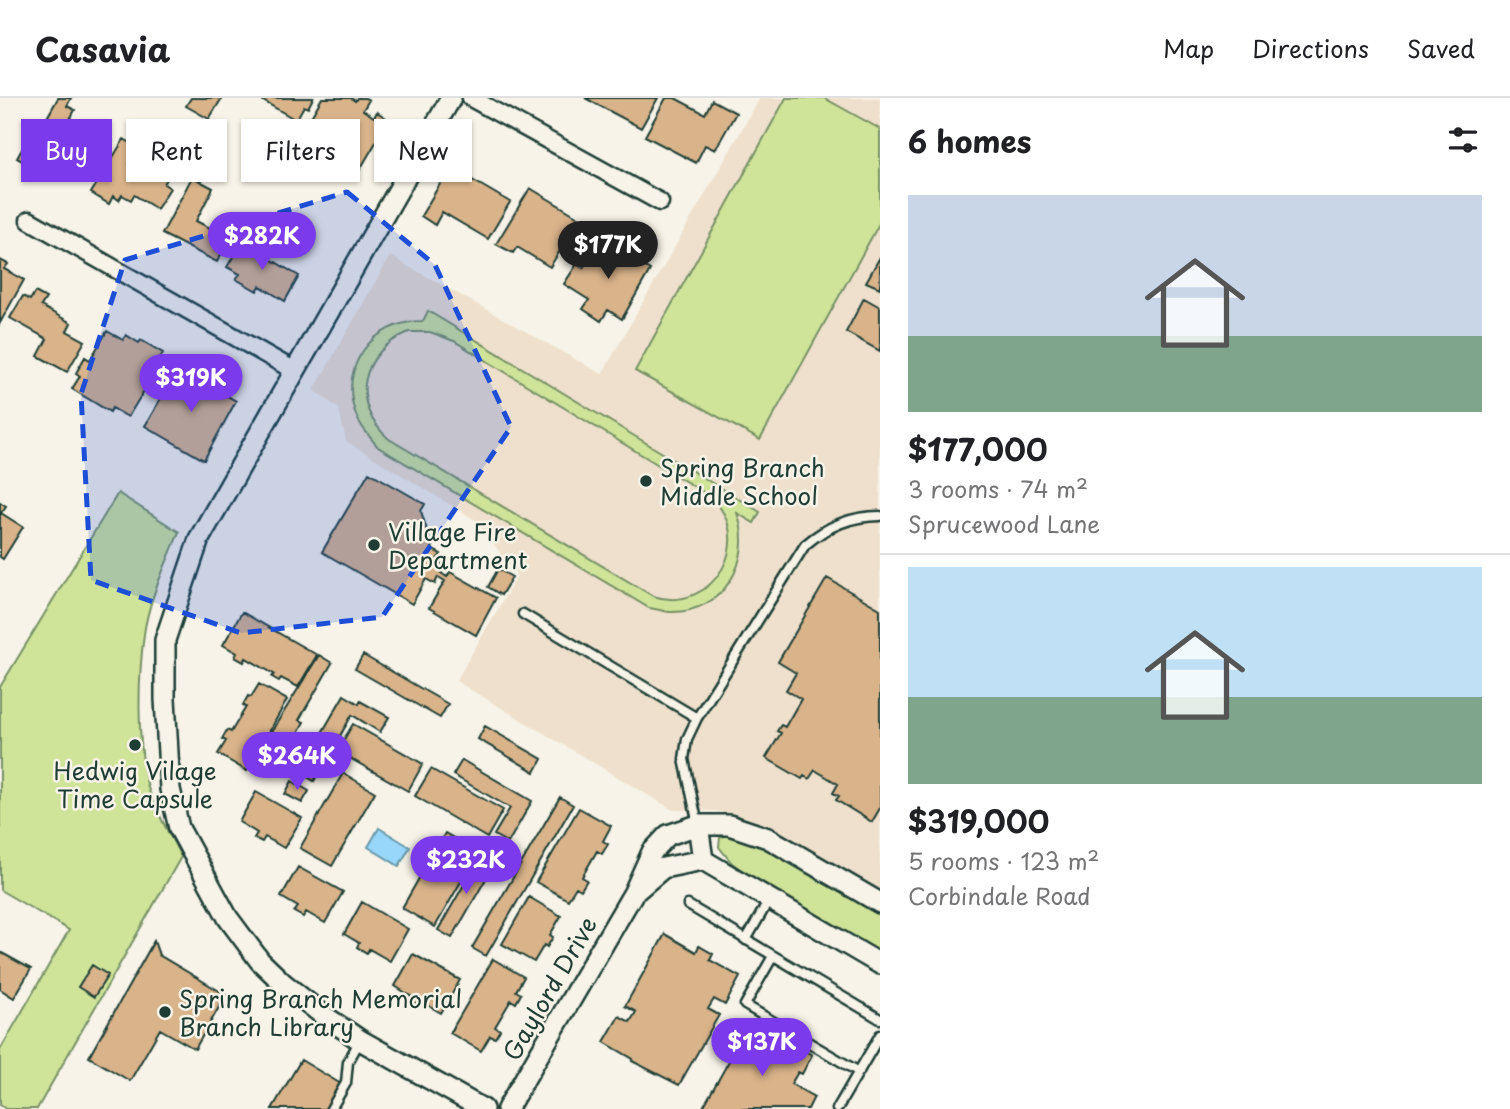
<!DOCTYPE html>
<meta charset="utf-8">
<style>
:root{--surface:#fff;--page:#f2f2f2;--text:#202124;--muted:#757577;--line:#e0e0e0;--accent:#7c3aed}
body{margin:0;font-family:"Playpen Sans",sans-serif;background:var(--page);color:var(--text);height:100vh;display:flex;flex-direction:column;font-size:26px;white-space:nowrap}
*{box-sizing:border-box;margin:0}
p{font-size:23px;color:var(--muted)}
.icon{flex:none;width:38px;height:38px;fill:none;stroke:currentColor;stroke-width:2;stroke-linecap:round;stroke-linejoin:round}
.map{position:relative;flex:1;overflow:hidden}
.drawer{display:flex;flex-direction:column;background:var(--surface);width:630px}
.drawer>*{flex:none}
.guide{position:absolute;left:21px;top:21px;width:665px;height:63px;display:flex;gap:14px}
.price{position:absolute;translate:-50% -60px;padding:0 16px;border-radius:24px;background:var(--accent);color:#fff;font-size:23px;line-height:46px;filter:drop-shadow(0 2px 4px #0008)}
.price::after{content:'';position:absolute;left:50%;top:42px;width:21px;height:16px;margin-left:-10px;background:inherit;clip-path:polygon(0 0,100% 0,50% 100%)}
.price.current{background:#222;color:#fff}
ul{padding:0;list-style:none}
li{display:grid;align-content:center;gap:14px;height:371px;padding:0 28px}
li+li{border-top:2px solid var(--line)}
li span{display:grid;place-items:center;height:217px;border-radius:0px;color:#555}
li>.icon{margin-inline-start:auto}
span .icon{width:126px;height:126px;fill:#fffc;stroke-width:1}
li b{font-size:30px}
h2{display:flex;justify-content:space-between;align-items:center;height:84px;padding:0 28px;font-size:30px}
.pill{padding:0 24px;border-radius:0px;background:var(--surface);box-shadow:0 2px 5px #0004;font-size:24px;line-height:63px}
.pill.current{background:var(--accent);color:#fff}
header{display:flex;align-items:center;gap:42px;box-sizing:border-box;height:98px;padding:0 35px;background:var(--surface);border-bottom:2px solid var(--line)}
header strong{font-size:33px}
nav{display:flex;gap:38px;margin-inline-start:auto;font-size:24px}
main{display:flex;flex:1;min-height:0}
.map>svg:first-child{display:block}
.built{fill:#eee0cc}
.green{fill:#cfe499;stroke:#779066;stroke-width:2;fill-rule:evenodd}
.water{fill:#98d7f9;stroke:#6899aa;stroke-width:2}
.building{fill:#d9b38a;stroke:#1f3d34;stroke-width:2}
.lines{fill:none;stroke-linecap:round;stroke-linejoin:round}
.service-casing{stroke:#1f3d34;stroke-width:13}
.minor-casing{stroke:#1f3d34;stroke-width:21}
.tertiary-casing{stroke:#1f3d34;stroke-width:24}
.service{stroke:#f7f3e8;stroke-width:8}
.minor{stroke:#f7f3e8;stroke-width:16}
.tertiary{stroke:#f7f3e8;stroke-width:19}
.marked{fill:#1d4ed8;fill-opacity:0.2;stroke:#1d4ed8;stroke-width:5;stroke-dasharray:14 9;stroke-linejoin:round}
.poi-dot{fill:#1f3d34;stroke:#f7f3e8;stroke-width:2.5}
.labels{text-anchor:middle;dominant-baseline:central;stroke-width:5;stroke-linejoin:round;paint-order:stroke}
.poi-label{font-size:24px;fill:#1f3d34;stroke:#f7f3e8;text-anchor:start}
.street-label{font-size:24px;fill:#1f3d34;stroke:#f7f3e8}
</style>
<header>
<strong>Casavia</strong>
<nav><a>Map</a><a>Directions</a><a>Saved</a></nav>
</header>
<main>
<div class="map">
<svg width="880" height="1011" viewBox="0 0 880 1011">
<rect width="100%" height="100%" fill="#f7f3e8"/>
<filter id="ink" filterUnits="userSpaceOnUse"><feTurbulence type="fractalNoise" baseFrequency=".0143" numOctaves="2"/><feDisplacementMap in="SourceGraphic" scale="14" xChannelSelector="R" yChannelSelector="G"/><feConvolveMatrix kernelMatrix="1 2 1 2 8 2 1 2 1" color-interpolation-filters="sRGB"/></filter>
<g filter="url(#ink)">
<path class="built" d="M760,0H880V791L741,719L715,713L673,712L456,583L517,478L477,423L346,343L339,311L314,292L390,158L602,276Z"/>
<path class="green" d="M786,0H824L880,31V124L760,342L635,273Z
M428,213L760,414L754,425L737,415C755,462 723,516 670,514C663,513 656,511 649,510L378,349C370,339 361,330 356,317C338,269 372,223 423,223ZM409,234H430L454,243L708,397C759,438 714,518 653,498L389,341C349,306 360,254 409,234Z
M118,395L179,434C166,467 149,500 144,536C138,581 137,641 147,686C152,707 171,738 181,759L37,1011H6L0,1007V952L69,832L0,792V589Z
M726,737L743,738L770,749L880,815V853L875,852L752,781L731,764L719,749L720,740Z"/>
<path class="water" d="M379,730L410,749L399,768L368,749Z"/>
<path class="building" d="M58,0H71L67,8L75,12L63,34L72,39L50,78L17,60L39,22L44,25Z
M191,0H222L209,21L186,8Z
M258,0H313L308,10L304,8L296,22Z
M322,0H351L355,3L357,0H365L369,2L363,12L374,19L377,14L389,22L355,80L335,69L342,57L322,45L318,51L299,40Z
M585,0H658L641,30Z
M666,0H675L705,16L712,2L736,15L715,52L705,47L696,65L645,38Z
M124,41L139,50L129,66L150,79L160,63L173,71L164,86L170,90L157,111L134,97L131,102L122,97L119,102L113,98L109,106L91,95Z
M450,69L510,104L488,141L442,114L435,127L421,118Z
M192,79L213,90L196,123L230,140L217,164L162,136Z
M530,90L580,120L550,169L517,149L513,155L496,146Z
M601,141L650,172L622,221L608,212L601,223L583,211L589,202L564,186L577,166L583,170Z
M242,144L299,178L285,203L260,188L257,193L236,181L240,176L227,169Z
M880,159V190L866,184Z
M0,162L8,166L4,171L24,182L0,225Z
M35,194L46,200L41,208L71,225L67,233L85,243L67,274L38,258L47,241L10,220L23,198L30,202Z
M864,200L880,209V253L846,234Z
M107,233L123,242L126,237L139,245L141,242L163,255L153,271L156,273L128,319L112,310L110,314L72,291L80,278L76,275L85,259L90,262Z
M178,270L236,303L204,362L145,328Z
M369,374L425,406L421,413L433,452L441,456L436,463L445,468L441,475L447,479L450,474L496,500L476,537L429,510L445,483L438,479L435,486L426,481L412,506L322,454Z
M0,404L6,408L1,415L23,429L3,461L0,459Z
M498,471L512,479L501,497L488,489Z
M827,480L880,511V710L872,724L836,702L839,698L833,695L838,686L815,672L809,681L804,678L802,681L766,660L781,635L777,633L781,627L785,629L801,601L786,592L796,575L778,564Z
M242,514L317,557L298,589L281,580L279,583L272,579L274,576L246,560L244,564L235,559L237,555L223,547Z
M319,557L332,565L299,622L304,624L280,666L259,654Z
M363,557L448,606L440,620L355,571Z
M259,586L287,602L247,673L218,656L226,643L222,641L227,632L231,634L246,609L243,607L248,598L251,599Z
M344,597L359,606L360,603L389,619L380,634L352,617L314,683L299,674Z
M353,626L423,666L408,693L337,653Z
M485,628L542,661L535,674L478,641Z
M462,662L532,703L508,745L494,737L510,710L453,677Z
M431,671L503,712L487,740L415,698Z
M343,675L375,694L332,768L300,750Z
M292,683L309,693L302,705L285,696Z
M256,694L302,720L284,750L265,739L262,744L254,740L257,735L239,724Z
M560,699L573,707L486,858L472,850Z
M579,710L611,728L603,743L608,746L602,756L597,753L582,779L587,782L581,792L576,789L568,802L536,784Z
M445,735L478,754L435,829L402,810Z
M481,757L495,765L452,840L438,832Z
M298,769L343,794L325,825L306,814L303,819L294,814L298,809L281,799Z
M529,799L561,818L550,837L553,839L547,849L544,847L534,864L502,846Z
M362,804L408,831L390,863L369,851L367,855L357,849L359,845L344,836Z
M665,836L696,854L699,848L713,856L710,862L740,879L725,907L714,901L708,911L719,917L679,987L632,963L633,961L604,944L619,918L630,924L636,914L625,908Z
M154,843L159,857L226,897L195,951L160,931L130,983L89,959Z
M0,854L31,871L14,900L0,891Z
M413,856L460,882L441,915L422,904L420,908L410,902L412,899L395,888Z
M493,861L524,879L516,893L521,896L516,905L511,902L495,929L500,932L495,940L490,938L481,953L450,935Z
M92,867L108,877L94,899L78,889Z
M773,935L812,957L802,976L798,974L791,986L814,999L808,1011H702L743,938L765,950Z
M301,962L341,986L327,1011H272Z"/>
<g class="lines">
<g class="service-casing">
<path id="service" d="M523,516L697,620
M698,727L684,661L687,641L697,620L805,447C827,428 851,418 880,418
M688,807L880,921
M746,842L769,802
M773,858L745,907L859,974
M331,1011L346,985L348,964L359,944
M837,1011L880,937"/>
</g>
<g class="minor-casing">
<path id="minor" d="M471,0L660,104
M29,122L295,273"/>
</g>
<g class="tertiary-casing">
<path id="tertiary" d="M451,0L199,441L165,542V601L170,691L179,730L228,820L260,863L284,886L323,917L360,942L483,1011
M698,727L703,762
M703,762L880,866
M637,792L663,770L703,762
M507,1011L634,794L652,754L668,737L698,727H729L768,740L880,805"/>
</g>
<use href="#service" class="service"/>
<use href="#minor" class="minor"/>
<use href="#tertiary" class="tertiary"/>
</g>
</g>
<path class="marked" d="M347,94L435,167L511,329L382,519L241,535L91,482L81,296L125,162Z"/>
<g class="poi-dot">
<circle cx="646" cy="383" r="7"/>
<circle cx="374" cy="447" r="7"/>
<circle cx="135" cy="647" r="7"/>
<circle cx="165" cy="914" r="7"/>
</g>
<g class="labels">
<g class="poi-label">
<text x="660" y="369">Spring Branch<tspan x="660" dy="28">Middle School</tspan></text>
<text x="388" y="433">Village Fire<tspan x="388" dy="28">Department</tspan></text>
<text x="135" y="672" text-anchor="middle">Hedwig Vilage<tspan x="135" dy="28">Time Capsule</tspan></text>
<text x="179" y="900">Spring Branch Memorial<tspan x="179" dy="28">Branch Library</tspan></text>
</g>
<g class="street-label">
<text transform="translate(549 890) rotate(-60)">Gaylord Drive</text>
</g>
</g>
</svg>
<b class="price" style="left:262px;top:174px">$282K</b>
<b class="price current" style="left:608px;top:183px">$177K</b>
<b class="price" style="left:191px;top:316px">$319K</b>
<b class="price" style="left:297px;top:694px">$264K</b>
<b class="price" style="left:466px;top:798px">$232K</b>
<b class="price" style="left:762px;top:980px">$137K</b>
<div class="guide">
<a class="pill current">Buy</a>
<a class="pill">Rent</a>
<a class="pill">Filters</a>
<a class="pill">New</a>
</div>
</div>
<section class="drawer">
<h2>6 homes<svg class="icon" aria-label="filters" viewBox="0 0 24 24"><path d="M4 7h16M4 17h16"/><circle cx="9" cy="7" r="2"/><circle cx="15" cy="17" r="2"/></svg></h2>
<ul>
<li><span style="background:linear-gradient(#c9d6e8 65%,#7fa58c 0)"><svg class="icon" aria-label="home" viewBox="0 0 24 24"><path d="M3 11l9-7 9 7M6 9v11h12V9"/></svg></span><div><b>$177,000</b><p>3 rooms · 74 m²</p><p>Sprucewood Lane</p></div></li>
<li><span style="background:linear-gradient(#bfe0f5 60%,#7fa58c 0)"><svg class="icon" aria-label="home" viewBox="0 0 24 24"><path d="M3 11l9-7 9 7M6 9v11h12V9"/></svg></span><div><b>$319,000</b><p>5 rooms · 123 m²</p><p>Corbindale Road</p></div></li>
</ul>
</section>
</main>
